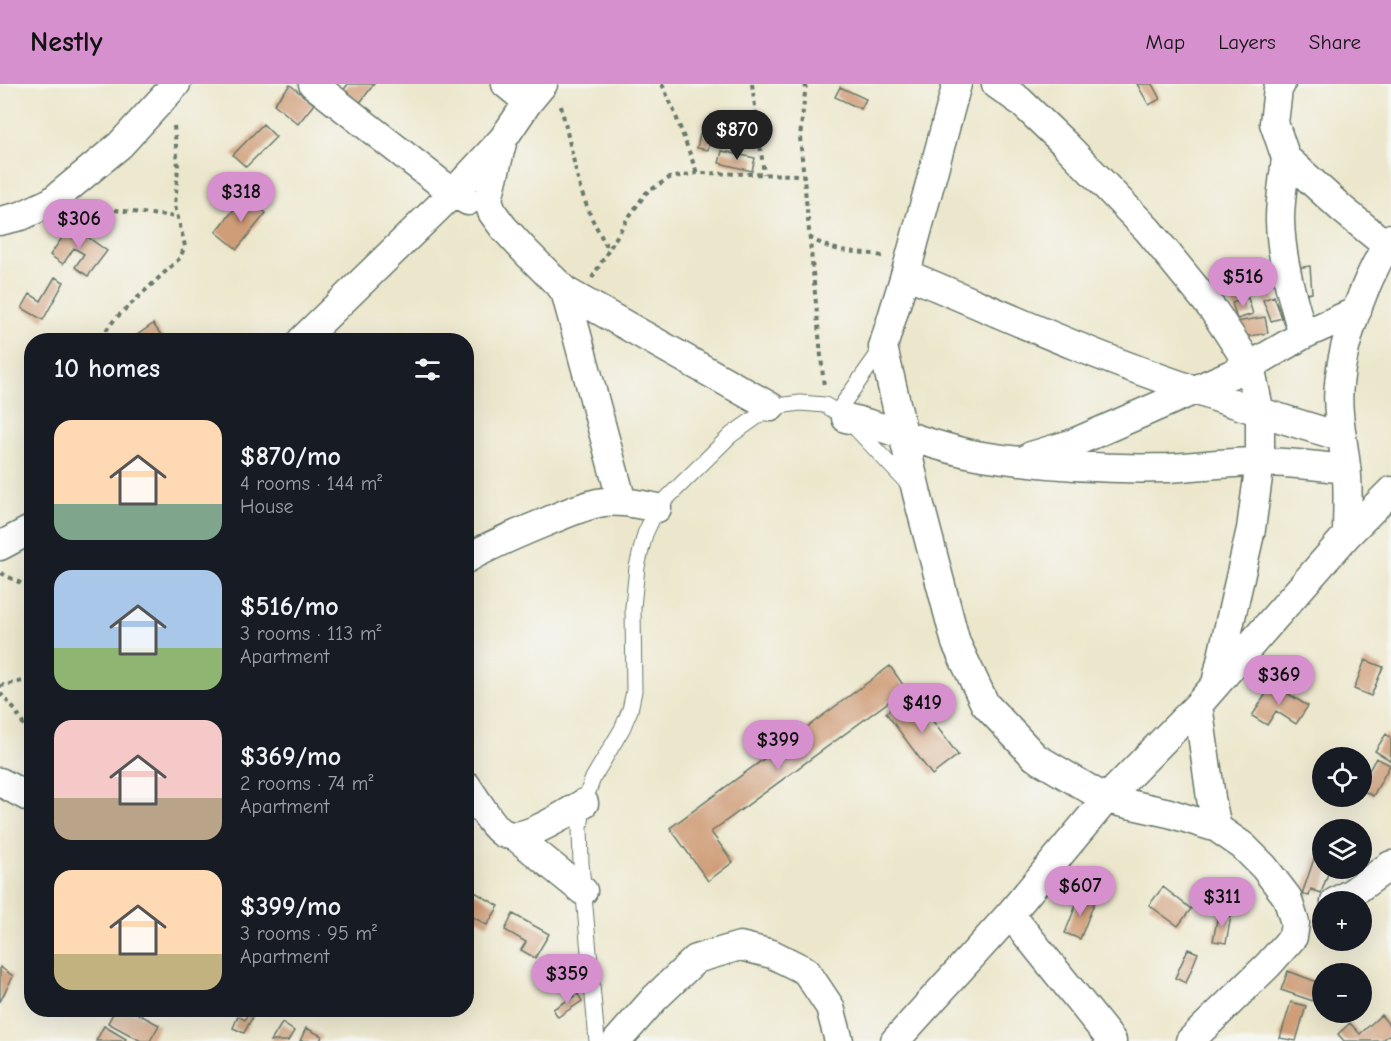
<!DOCTYPE html>
<meta charset="utf-8">
<style>
:root{--surface:#171b24;--page:#242831;--text:#f1f3f6;--muted:#9ea1a6;--accent:#d690ce}
body{margin:0;font-family:"Comic Neue",sans-serif;background:var(--page);color:var(--text);height:100vh;display:flex;flex-direction:column;font-size:22px;white-space:nowrap}
*{box-sizing:border-box;margin:0}
p{font-size:20px;color:var(--muted)}
.icon{flex:none;width:33px;height:33px;fill:none;stroke:currentColor;stroke-width:2;stroke-linecap:round;stroke-linejoin:round}
.map{position:relative;flex:1;overflow:hidden}
.side{position:absolute;left:24px;top:249px;width:450px;height:684px;display:flex;flex-direction:column;background:var(--surface);border-radius:24px;box-shadow:0 6px 24px #0002}
.side>*{flex:none}
.buttons{position:absolute;left:1312px;top:663px;display:grid;gap:12px}
.buttons a{display:grid;place-items:center;width:60px;height:60px;border-radius:50%;background:var(--surface);box-shadow:0 6px 24px #0002;font-size:30px}
.price{position:absolute;translate:-50% -51px;padding:0 14px;border-radius:21px;background:var(--accent);color:#111;font-size:20px;line-height:39px;filter:drop-shadow(0 2px 3px #0008)}
.price::after{content:'';position:absolute;left:50%;top:36px;width:18px;height:14px;margin-left:-9px;background:inherit;clip-path:polygon(0 0,100% 0,50% 100%)}
.price.selected{background:#222;color:#fff}
ul{padding:0;list-style:none}
li{display:flex;align-items:center;gap:18px;height:150px;padding:0 30px}
li span{display:grid;place-items:center;flex:none;width:168px;height:120px;border-radius:18px;color:#555}
li>.icon{margin-inline-start:auto}
span .icon{width:72px;height:72px;fill:#fffc;stroke-width:1}
li b{font-size:26px}
h2{display:flex;justify-content:space-between;align-items:center;height:72px;padding:0 30px;font-size:26px}
header{display:flex;align-items:center;gap:36px;box-sizing:border-box;height:84px;padding:0 30px;background:var(--accent);color:#111}
header strong{font-size:28px}
nav{display:flex;gap:33px;margin-inline-start:auto;font-size:21px}
.map>svg:first-child{display:block}
.building{fill:#cf9d78}
.lines{fill:none;stroke-linecap:round;stroke-linejoin:round}
.lane-casing{stroke:#677869;stroke-width:17}
.street-casing{stroke:#677869;stroke-width:31}
.path{stroke:#677869;stroke-width:4;stroke-dasharray:4.5 4.5;stroke-linecap:butt}
.lane{stroke:#fff;stroke-width:15}
.street{stroke:#fff;stroke-width:28}
</style>
<header>
<strong>Nestly</strong>
<nav><a>Map</a><a>Layers</a><a>Share</a></nav>
</header>
<div class="map">
<svg width="1391" height="957" viewBox="0 0 1391 957">
<rect width="100%" height="100%" fill="#f6f6f2"/>
<filter id="ink" filterUnits="userSpaceOnUse"><feTurbulence type="fractalNoise" baseFrequency=".0167" numOctaves="2"/><feDisplacementMap in="SourceGraphic" scale="12" xChannelSelector="R" yChannelSelector="G"/><feConvolveMatrix kernelMatrix="1 2 1 2 8 2 1 2 1" color-interpolation-filters="sRGB"/></filter>
<filter id="wash" filterUnits="userSpaceOnUse"><feTurbulence type="fractalNoise" baseFrequency=".008" numOctaves="4" result="noise"/><feDisplacementMap in="SourceGraphic" scale="24" xChannelSelector="R" yChannelSelector="G"/><feGaussianBlur stdDeviation="1.35" result="paint"/><feColorMatrix in="noise" values="0 0 0 0 0 0 0 0 0 0 0 0 0 0 0 0 0 1.4 0 .05"/><feComposite in="paint" operator="in"/></filter>
<g filter="url(#wash)">
<rect width="100%" height="100%" fill="#ece7cc"/>
<g id="blocks">
<path class="building" d="M348,0H374L353,28L336,16Z
M1137,0H1152L1160,15L1149,21Z
M290,1L314,20L298,40L274,20Z
M840,3L866,15L861,25L835,13Z
M263,40L276,53L246,83L233,71Z
M700,50L711,52L708,66L697,64Z
M722,67L755,74L752,87L719,79Z
M245,112L266,129L237,165L216,148Z
M71,141L107,167L88,192L75,183L84,170L74,164L63,180L50,171Z
M1310,182L1312,209L1297,211L1295,184Z
M55,193L64,198L43,236L22,224L30,210L41,217Z
M1274,212L1282,234L1271,237L1263,216Z
M1248,214L1253,230L1237,235L1232,219Z
M1265,233L1268,249L1239,254L1236,238Z
M153,240L165,256H130Z
M1365,576L1383,583L1371,612L1354,605Z
M890,582L906,605L711,748L733,778L708,797L670,744Z
M1272,600L1308,622L1296,640L1276,627L1267,641L1252,632Z
M912,609L958,671L932,691L886,629Z
M1386,650L1391,654V677L1375,667Z
M1376,674L1390,681L1373,712L1362,706V699Z
M1315,772L1323,775V784H1330L1321,809L1311,805L1309,812L1302,810Z
M466,803L499,822L487,841L466,829Z
M1163,803L1191,825L1178,842L1149,821Z
M1080,811L1095,817L1080,855L1065,849Z
M513,830L549,850L535,874L521,866L526,858L505,846Z
M1218,830L1231,832L1226,859L1213,857Z
M1188,865L1198,869L1186,899L1175,894Z
M0,883L13,892L0,918Z
M1288,887L1320,899L1313,917L1281,906Z
M578,910L582,917L558,933L553,925Z
M1291,918L1306,922L1296,957L1280,954Z
M115,926H131L159,941L150,957H141L108,939Z
M248,929L253,932L244,949L233,944L238,932L245,936Z
M1381,931L1391,943V949L1382,957H1344L1338,950L1350,939L1360,950Z
M282,939L294,947L288,957H271Z
M104,942L126,955L124,957H96Z
M306,944L322,952L320,957H300Z"/>
</g>
</g>
<g filter="url(#ink)">
<use href="#blocks" fill-opacity="0" stroke="#677869" stroke-width="1.5"/>
<g class="lines">
<g class="lane-casing">
<path id="lane" d="M837,328L883,263
M597,957L581,779L580,743L584,719L593,694L622,645L630,626L634,607L633,523L637,483L645,450L657,424L731,351L771,323L800,319L825,321L846,334L911,403"/>
</g>
<g class="street-casing">
<path id="street" d="M313,0L453,109L468,117
M506,0L528,18
M957,0L908,181L883,263L917,410L956,559L985,620L1035,673L1106,715L1169,729L1217,744L1243,762L1264,783L1287,813L1295,839L1293,853L1268,881L1190,957
M996,0L1020,17L1065,60L1148,146L1214,227L1250,282L1260,329V378L1251,445L1217,595
M1281,0L1278,5L1274,39L1286,74L1342,125L1391,165
M503,55L488,115L492,128L503,143L526,168L565,207L771,323
M1286,74C1284,94 1280,115 1280,136C1281,176 1292,213 1303,251
M0,137L21,132L51,118L120,61L176,0
M906,190C962,213 1017,238 1074,261C1161,297 1251,326 1342,353
M565,207L622,418
M302,256L453,109L503,55L528,18L543,0
M846,334C892,344 934,364 982,372C1043,381 1107,386 1169,384C1199,382 1229,378 1260,378C1289,378 1318,382 1346,385
M1031,372L1071,360L1250,282L1303,251L1357,227
M1347,451C1347,428 1349,404 1346,382C1343,355 1336,327 1339,300C1343,253 1366,194 1391,154
M0,462L32,445
M466,475C492,460 519,449 546,438C562,431 580,423 598,419C617,415 637,420 657,424
M1198,621L1211,714L1217,744
M0,698L32,715
M466,701C474,712 493,744 503,749C522,760 567,729 584,719
M515,752L583,807
M1335,818L1353,808L1391,781
M1010,830L1112,957
M617,957L655,914L696,875L740,862L772,870L806,887L830,923L839,957
M895,957L1010,830L1106,715L1198,621L1347,451L1391,407"/>
</g>
<path class="path" d="M662,0L674,27L697,89
M752,0L764,90
M806,0L800,53L824,303
M561,22L580,104L591,133L608,165
M88,123L177,133
M809,153C818,158 826,163 836,165C852,169 869,168 885,173
M592,194L626,137L646,109L669,94L697,89L802,91
M107,256V245L116,234L180,174L185,162L175,122L178,82L174,42
M1,489L32,505
M0,602L32,595
M0,609L15,626L32,655"/>
<use href="#lane" class="lane"/>
<use href="#street" class="street"/>
</g>
</g>
</svg>
<div class="buttons">
<a><svg class="icon" aria-label="locate" viewBox="0 0 24 24"><circle cx="12" cy="12" r="6"/><path d="M12 2v4M12 18v4M2 12h4M18 12h4"/></svg></a>
<a><svg class="icon" aria-label="layers" viewBox="0 0 24 24"><path d="M12 4l9 5-9 5-9-5zM3 14l9 5 9-5"/></svg></a>
<a>+</a>
<a>−</a>
</div>
<b class="price selected" style="left:737px;top:77px">$870</b>
<b class="price" style="left:241px;top:139px">$318</b>
<b class="price" style="left:79px;top:166px">$306</b>
<b class="price" style="left:1243px;top:224px">$516</b>
<b class="price" style="left:1279px;top:622px">$369</b>
<b class="price" style="left:922px;top:650px">$419</b>
<b class="price" style="left:778px;top:687px">$399</b>
<b class="price" style="left:1080px;top:833px">$607</b>
<b class="price" style="left:1222px;top:844px">$311</b>
<b class="price" style="left:567px;top:921px">$359</b>
<section class="side">
<h2>10 homes<svg class="icon" aria-label="filters" viewBox="0 0 24 24"><path d="M4 7h16M4 17h16"/><circle cx="9" cy="7" r="2"/><circle cx="15" cy="17" r="2"/></svg></h2>
<ul>
<li><span style="background:linear-gradient(#ffd9b3 70%,#7fa58c 0)"><svg class="icon" aria-label="home" viewBox="0 0 24 24"><path d="M3 11l9-7 9 7M6 9v11h12V9"/></svg></span><div><b>$870/mo</b><p>4 rooms · 144 m²</p><p>House</p></div></li>
<li><span style="background:linear-gradient(#a9c7e8 65%,#8fb573 0)"><svg class="icon" aria-label="home" viewBox="0 0 24 24"><path d="M3 11l9-7 9 7M6 9v11h12V9"/></svg></span><div><b>$516/mo</b><p>3 rooms · 113 m²</p><p>Apartment</p></div></li>
<li><span style="background:linear-gradient(#f6c9c9 65%,#b9a48a 0)"><svg class="icon" aria-label="home" viewBox="0 0 24 24"><path d="M3 11l9-7 9 7M6 9v11h12V9"/></svg></span><div><b>$369/mo</b><p>2 rooms · 74 m²</p><p>Apartment</p></div></li>
<li><span style="background:linear-gradient(#ffd9b3 70%,#c2b280 0)"><svg class="icon" aria-label="home" viewBox="0 0 24 24"><path d="M3 11l9-7 9 7M6 9v11h12V9"/></svg></span><div><b>$399/mo</b><p>3 rooms · 95 m²</p><p>Apartment</p></div></li>
</ul>
</section>
</div>
